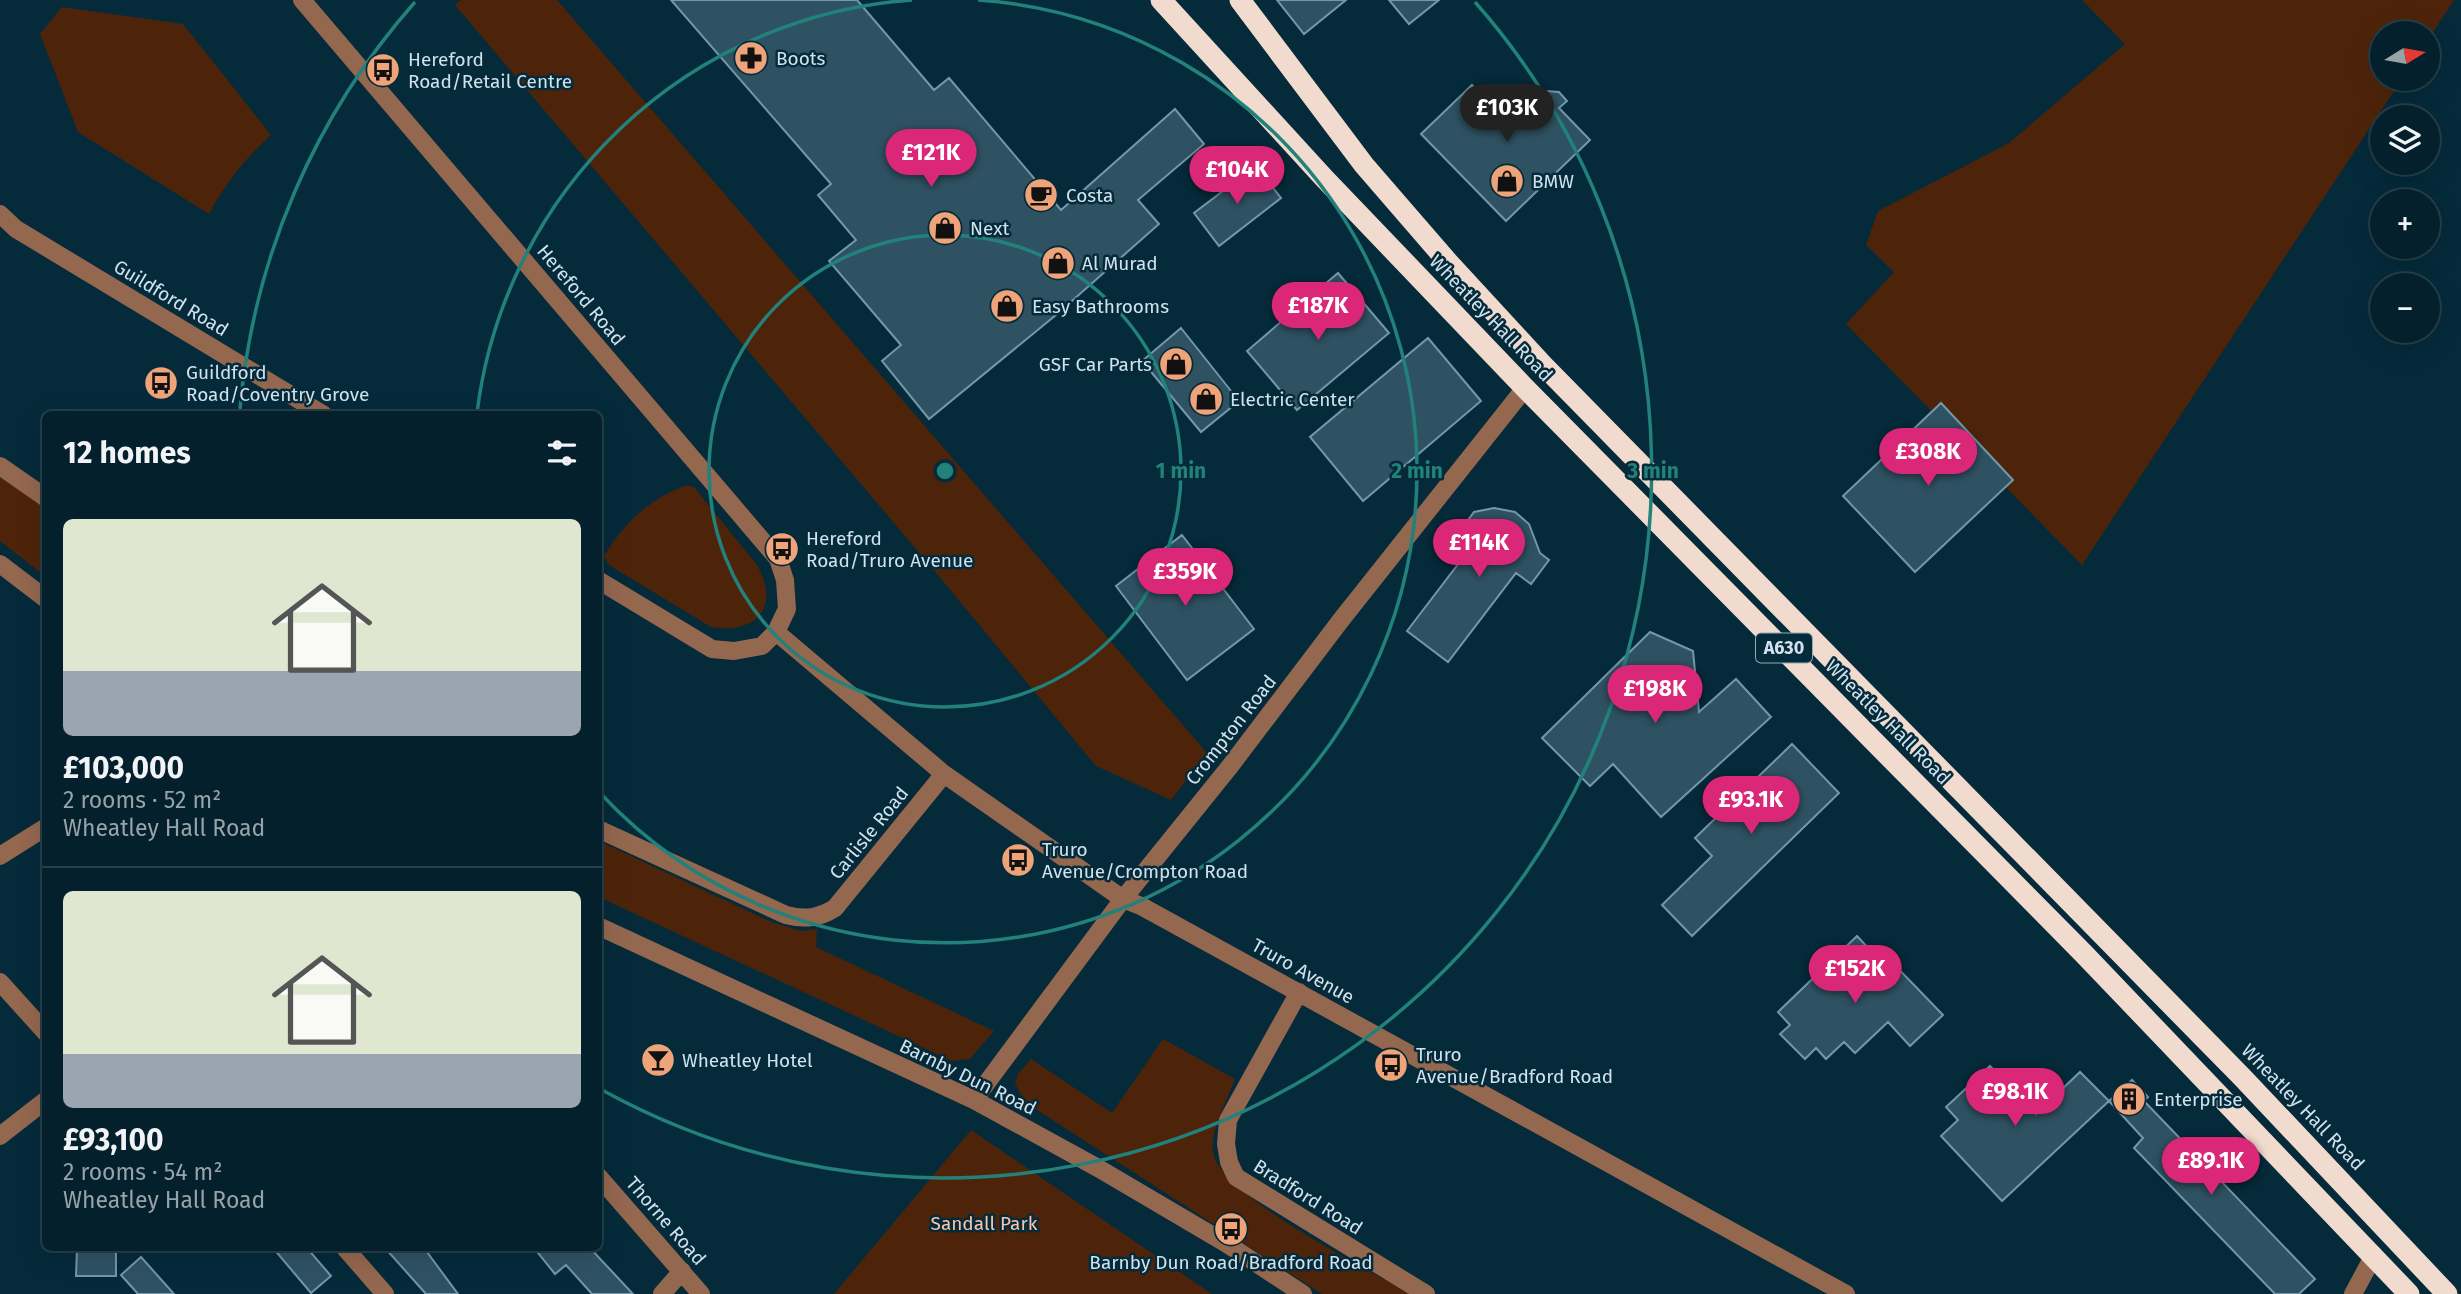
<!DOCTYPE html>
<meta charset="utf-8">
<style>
:root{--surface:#04202c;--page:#122d38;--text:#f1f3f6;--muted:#97a3a9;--line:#253e48;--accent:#db2777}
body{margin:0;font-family:"Fira Sans",sans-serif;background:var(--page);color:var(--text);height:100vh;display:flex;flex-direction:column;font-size:26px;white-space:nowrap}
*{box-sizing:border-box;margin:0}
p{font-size:23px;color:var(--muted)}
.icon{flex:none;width:38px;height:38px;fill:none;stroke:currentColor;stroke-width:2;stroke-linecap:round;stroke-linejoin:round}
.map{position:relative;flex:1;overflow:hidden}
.sheet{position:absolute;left:42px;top:411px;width:560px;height:840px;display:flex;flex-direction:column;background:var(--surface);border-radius:10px;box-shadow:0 7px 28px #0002,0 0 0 2px var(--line)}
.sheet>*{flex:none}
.needle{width:46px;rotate:79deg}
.buttons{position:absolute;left:2370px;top:21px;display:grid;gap:14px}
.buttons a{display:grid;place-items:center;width:70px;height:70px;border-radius:50%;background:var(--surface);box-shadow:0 7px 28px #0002,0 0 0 2px var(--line);font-size:35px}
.price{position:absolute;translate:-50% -60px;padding:0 16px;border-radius:24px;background:var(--accent);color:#fff;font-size:23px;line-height:46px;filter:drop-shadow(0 2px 4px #0008)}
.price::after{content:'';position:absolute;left:50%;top:42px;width:21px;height:16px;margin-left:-10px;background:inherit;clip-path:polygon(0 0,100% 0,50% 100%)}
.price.selected{background:#222;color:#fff}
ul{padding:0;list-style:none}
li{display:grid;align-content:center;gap:14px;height:371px;padding:0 21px}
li+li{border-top:2px solid var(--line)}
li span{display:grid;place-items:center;height:217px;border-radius:10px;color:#555}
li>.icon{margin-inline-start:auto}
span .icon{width:126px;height:126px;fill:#fffc;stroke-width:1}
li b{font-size:30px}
h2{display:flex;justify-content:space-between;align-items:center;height:84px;padding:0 21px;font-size:30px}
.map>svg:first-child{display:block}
.green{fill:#4d240a}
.building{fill:#2f5263;stroke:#7397ab;stroke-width:2}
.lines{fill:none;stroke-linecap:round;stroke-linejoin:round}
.minor{stroke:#94674f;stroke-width:18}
.highway{stroke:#f1dace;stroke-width:21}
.ring{fill:none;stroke:#22817b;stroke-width:3.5}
.labels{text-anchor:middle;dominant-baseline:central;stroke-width:5;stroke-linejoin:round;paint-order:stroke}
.shield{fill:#052a3a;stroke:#92abb7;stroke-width:2}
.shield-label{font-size:18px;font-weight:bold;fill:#cfe2ed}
.poi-label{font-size:19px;fill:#cfe2ed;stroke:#052a3a;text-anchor:start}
.street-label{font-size:19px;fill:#cfe2ed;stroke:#052a3a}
.park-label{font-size:19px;fill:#fbc6a9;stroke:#052a3a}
.centre{fill:#22817b;stroke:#052a3a;stroke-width:3.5}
.ring-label{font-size:21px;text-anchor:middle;font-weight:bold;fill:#22817b;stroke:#052a3a;stroke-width:5;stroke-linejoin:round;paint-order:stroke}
</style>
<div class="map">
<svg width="2461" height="1294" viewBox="0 0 2461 1294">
<rect width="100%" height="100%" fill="#052a3a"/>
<path class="green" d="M461,0H557L1207,753L1171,800L1096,766L933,569L455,5Z
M2082,0H2454L2427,41V33H2382V79H2402L2082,565L1846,324L1894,272L1866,245L1878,211L2009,143L2125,44Z
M62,7L183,24L271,135C244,160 227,181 209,214L78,132L40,34Z
M0,476L45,508V576L0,541Z
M687,485L694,487L757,565C781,607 756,635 711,627L609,565L604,556C625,522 649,499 687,485Z
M599,841L771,922L801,931L817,929L816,947L994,1031L970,1059L952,1061L599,897Z
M1163,1039L1235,1079C1228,1098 1207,1136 1214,1156C1227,1199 1369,1270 1411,1294H1322L1034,1108L1021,1095L1015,1083L1018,1074L1031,1059L1112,1113Z
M971,1130L1212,1294H834Z"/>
<path class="building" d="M671,0H857L934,90L949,78L1061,210L1175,109L1204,144L1138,200L1159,224L1056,315L929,419L882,361L901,345L829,261L856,240L818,195L831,184Z
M1277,0H1346L1304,34Z
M1389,0H1439L1409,24Z
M1472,85L1496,110L1518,89L1559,92L1567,101L1559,108L1590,140L1506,221L1421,134Z
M1256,166L1281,198L1219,246L1194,213Z
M1338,273L1389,333L1297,410L1247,351Z
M1181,328L1239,401L1201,432L1142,361Z
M1428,338L1481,401L1363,501L1310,437Z
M1941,403L2013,480L1915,572L1843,496Z
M1494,508L1515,512L1529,524L1540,553L1549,560L1531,584L1516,573L1448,662L1407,631L1478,538L1463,527L1474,512Z
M1182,535L1254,629L1187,680L1116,586Z
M1650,632L1693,651L1699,712L1736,679L1771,717L1661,817L1613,764L1590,786L1542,738Z
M1792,744L1839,793L1692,936L1662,905L1712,856L1695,838Z
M1857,936L1883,964L1889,959L1943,1015L1910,1046L1888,1022L1855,1053L1844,1042L1826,1059L1816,1048L1805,1059L1780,1034L1790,1025L1778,1012Z
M1990,1066L2036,1114L2080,1072L2109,1101L2002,1201L1941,1136L1958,1120L1946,1107Z
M2132,1080L2148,1097L2144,1101L2315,1279L2299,1294H2275L2134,1148L2143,1138L2109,1101Z
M77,1248H116V1276H76Z
M273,1248H307L331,1276L311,1293Z
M385,1248H424L458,1294H426Z
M534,1248H590L633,1294H592L566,1265L555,1274Z
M141,1257L174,1294H138L121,1275Z"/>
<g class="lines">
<path class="minor" d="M302,0L778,559L785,580L787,609L776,632L762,646L734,651L712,649L598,580
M0,214L16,229L324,415
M0,466L46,498
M0,564L46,599
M776,632L944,774L1123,899L1141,906L1846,1294
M598,829L786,915C805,920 819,918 835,908L944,774
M0,856L46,827
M598,926L974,1100L1098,1168L1227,1244L1303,1294
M0,982L46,1033
M1299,992L1228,1120L1226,1144L1229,1162L1236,1177L1426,1294
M974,1100L1123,899L1231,765L1341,620L1525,388
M0,1136L46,1100
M598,1176L701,1294
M345,1248L385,1294
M662,1294L682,1271
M2353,1294L2374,1255"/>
<path class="highway" d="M1161,0L1324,178L1525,388L2084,954L2409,1294
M1240,0L1364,165L1448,262L1542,364L2242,1077L2447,1294"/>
</g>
<g class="ring">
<circle cx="945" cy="471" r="236"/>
<path d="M477 413A472 472 0 0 1 912 0M978 0A472 472 0 1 1 600 793"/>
<path d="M240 409A708 708 0 0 1 415 2M1475 2A708 708 0 0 1 602 1090"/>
</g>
<defs>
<g id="pharmacy-disc" transform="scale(1.75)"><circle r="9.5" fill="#efa378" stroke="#052a3a"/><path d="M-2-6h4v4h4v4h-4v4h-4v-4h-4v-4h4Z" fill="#111"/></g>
<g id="bus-disc" transform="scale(1.75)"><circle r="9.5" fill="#efa378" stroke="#052a3a"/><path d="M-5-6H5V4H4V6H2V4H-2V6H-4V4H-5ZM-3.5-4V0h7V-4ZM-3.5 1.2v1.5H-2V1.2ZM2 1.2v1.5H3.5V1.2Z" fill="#111"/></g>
<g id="shop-disc" transform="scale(1.75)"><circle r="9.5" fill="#efa378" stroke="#052a3a"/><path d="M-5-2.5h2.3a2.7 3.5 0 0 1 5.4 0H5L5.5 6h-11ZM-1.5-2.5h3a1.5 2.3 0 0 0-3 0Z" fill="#111"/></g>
<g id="cafe-disc" transform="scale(1.75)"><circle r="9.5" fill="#efa378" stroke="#052a3a"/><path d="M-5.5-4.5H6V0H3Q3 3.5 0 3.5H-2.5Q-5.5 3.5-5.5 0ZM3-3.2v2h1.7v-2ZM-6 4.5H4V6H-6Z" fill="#111"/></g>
<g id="bar-disc" transform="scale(1.75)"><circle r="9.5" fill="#efa378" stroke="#052a3a"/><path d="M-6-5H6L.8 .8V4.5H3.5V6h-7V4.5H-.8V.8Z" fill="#111"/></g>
<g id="building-disc" transform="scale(1.75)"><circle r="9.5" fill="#efa378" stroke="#052a3a"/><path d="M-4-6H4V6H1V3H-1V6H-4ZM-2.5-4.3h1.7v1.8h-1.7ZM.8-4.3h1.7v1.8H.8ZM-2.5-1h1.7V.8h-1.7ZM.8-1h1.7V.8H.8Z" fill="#111"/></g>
</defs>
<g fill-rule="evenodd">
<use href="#pharmacy-disc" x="751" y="58"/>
<use href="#bus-disc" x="383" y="70"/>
<use href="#shop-disc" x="1507" y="181"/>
<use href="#cafe-disc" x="1041" y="195"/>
<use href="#shop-disc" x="945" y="228"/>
<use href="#shop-disc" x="1058" y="263"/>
<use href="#shop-disc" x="1007" y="306"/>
<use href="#shop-disc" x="1176" y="364"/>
<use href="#bus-disc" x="161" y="383"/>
<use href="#shop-disc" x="1206" y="399"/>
<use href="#bus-disc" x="782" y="549"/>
<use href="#bus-disc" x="1018" y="860"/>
<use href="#bar-disc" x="658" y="1060"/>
<use href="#bus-disc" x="1391" y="1065"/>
<use href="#building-disc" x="2129" y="1099"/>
<use href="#bus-disc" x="1231" y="1229"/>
</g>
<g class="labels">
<rect class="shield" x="1756" y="633.5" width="56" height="29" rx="5"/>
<g class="shield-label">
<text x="1784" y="648">A630</text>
</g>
<g class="poi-label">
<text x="776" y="58">Boots</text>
<text x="408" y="59">Hereford<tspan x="408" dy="22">Road/Retail Centre</tspan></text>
<text x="1532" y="181">BMW</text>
<text x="1066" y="195">Costa</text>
<text x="970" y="228">Next</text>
<text x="1082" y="263">Al Murad</text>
<text x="1032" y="306">Easy Bathrooms</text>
<text x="1152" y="364" text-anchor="end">GSF Car Parts</text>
<text x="186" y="372">Guildford<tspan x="186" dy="22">Road/Coventry Grove</tspan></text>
<text x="1230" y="399">Electric Center</text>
<text x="806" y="538">Hereford<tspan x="806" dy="22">Road/Truro Avenue</tspan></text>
<text x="1042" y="849">Truro<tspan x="1042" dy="22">Avenue/Crompton Road</tspan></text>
<text x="1416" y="1054">Truro<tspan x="1416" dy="22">Avenue/Bradford Road</tspan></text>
<text x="682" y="1060">Wheatley Hotel</text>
<text x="2154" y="1099">Enterprise</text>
<text x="1231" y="1262" text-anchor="middle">Barnby Dun Road/Bradford Road</text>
</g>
<g class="street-label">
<text transform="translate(581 295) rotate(50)">Hereford Road</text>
<text transform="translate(171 298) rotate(31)">Guildford Road</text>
<text transform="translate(1491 318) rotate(46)">Wheatley Hall Road</text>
<text transform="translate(1888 722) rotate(45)">Wheatley Hall Road</text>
<text transform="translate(1231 730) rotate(-52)">Crompton Road</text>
<text transform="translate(869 833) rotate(-51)">Carlisle Road</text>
<text transform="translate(1303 971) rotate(29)">Truro Avenue</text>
<text transform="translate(968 1077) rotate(26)">Barnby Dun Road</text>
<text transform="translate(2303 1107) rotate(46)">Wheatley Hall Road</text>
<text transform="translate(1308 1197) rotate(32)">Bradford Road</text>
<text transform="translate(666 1221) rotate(49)">Thorne Road</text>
</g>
<g class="park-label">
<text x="984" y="1223">Sandall Park</text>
</g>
</g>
<circle cx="945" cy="471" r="10" class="centre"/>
<g class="ring-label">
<text x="1181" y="478">1 min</text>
<text x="1417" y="478">2 min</text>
<text x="1653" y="478">3 min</text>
</g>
</svg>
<div class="buttons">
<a><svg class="needle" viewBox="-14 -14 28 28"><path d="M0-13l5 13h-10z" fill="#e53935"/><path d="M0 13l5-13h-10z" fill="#97a3a9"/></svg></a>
<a><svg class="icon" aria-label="layers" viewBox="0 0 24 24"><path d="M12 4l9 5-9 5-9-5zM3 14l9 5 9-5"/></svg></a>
<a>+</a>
<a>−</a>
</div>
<b class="price selected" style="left:1507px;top:144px">£103K</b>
<b class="price" style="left:931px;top:189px">£121K</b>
<b class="price" style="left:1237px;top:206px">£104K</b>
<b class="price" style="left:1318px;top:342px">£187K</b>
<b class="price" style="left:1928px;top:488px">£308K</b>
<b class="price" style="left:1479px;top:579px">£114K</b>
<b class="price" style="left:1185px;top:608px">£359K</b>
<b class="price" style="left:1655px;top:725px">£198K</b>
<b class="price" style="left:1751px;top:836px">£93.1K</b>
<b class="price" style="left:1855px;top:1005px">£152K</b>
<b class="price" style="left:2015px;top:1128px">£98.1K</b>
<b class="price" style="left:2211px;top:1197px">£89.1K</b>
<section class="sheet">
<h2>12 homes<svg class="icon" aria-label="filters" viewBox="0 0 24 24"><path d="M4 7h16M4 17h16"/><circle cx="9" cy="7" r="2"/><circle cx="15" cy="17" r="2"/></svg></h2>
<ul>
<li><span style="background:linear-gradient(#dfe7d0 70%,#9aa5b1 0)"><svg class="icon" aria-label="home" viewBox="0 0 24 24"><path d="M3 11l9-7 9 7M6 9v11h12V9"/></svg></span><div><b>£103,000</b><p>2 rooms · 52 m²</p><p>Wheatley Hall Road</p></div></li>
<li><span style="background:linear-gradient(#dfe7d0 75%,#9aa5b1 0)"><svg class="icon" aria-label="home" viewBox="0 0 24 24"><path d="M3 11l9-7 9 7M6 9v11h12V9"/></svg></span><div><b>£93,100</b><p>2 rooms · 54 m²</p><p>Wheatley Hall Road</p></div></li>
</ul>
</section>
</div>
